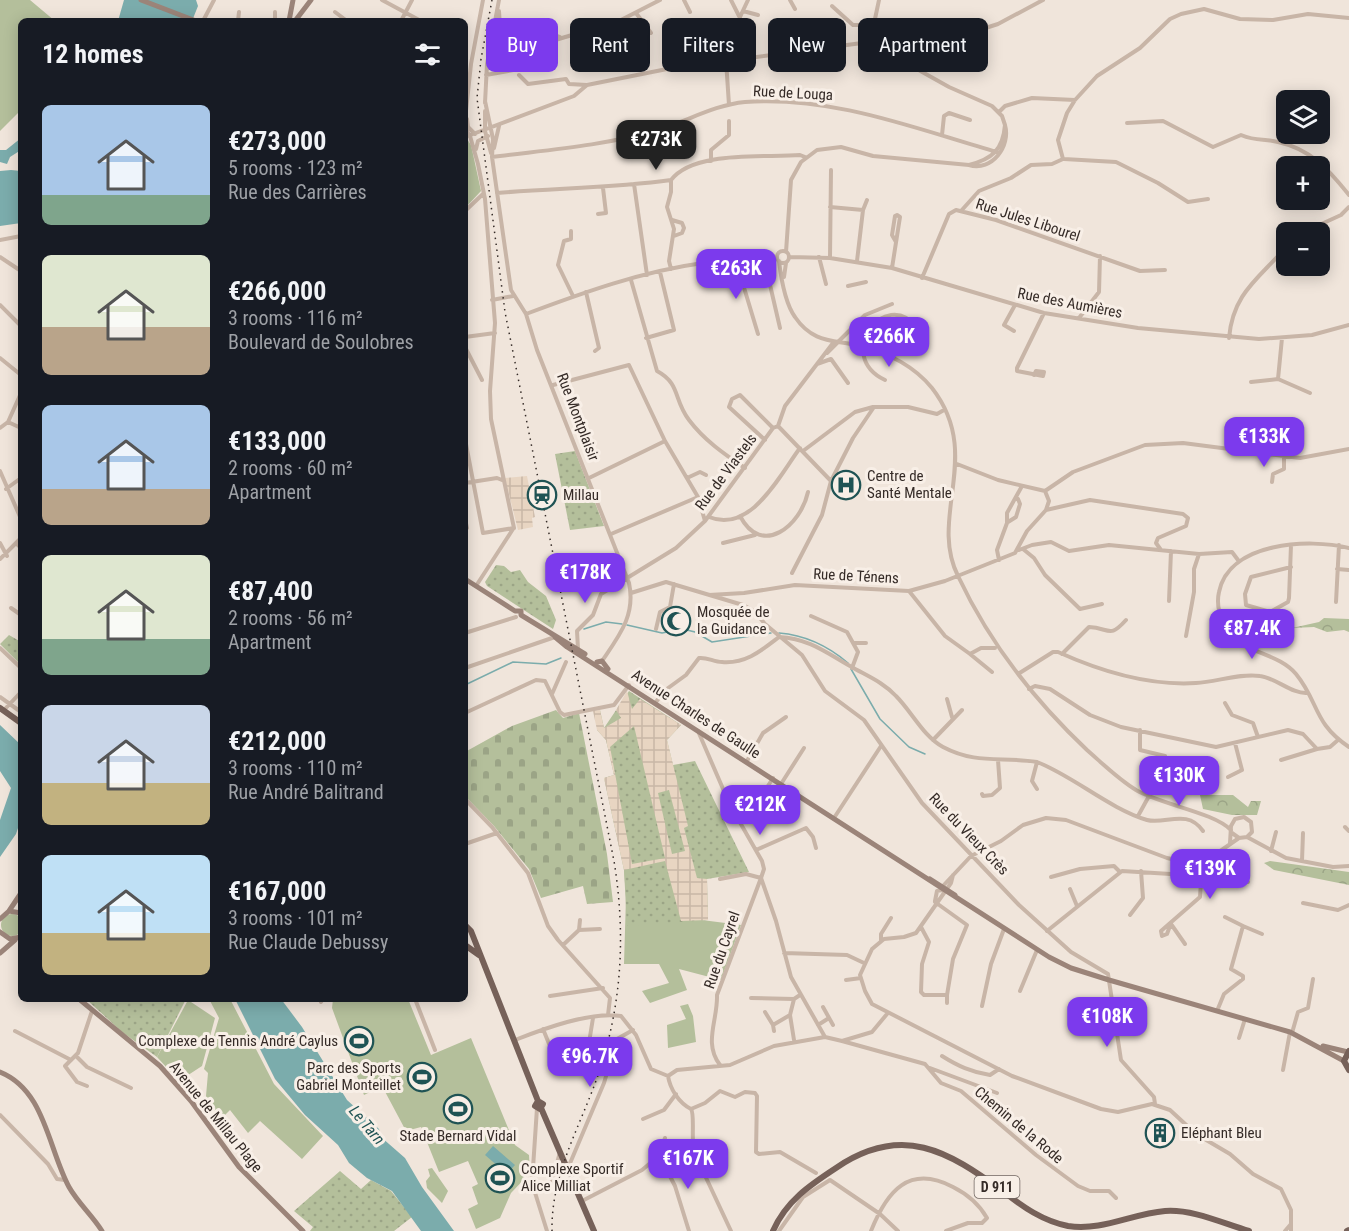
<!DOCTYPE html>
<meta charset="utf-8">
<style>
:root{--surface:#171b24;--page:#20242c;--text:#f1f3f6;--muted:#9ea1a6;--accent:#7c3aed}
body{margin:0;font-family:"Roboto Condensed",sans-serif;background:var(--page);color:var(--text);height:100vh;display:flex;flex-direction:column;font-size:22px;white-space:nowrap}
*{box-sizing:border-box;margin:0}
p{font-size:20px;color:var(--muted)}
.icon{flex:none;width:33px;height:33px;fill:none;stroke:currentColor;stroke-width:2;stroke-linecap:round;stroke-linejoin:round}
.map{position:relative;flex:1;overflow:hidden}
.details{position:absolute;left:18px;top:18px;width:450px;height:984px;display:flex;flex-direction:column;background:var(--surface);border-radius:9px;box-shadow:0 3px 15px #0003}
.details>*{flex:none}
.top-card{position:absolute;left:486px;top:18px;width:570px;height:54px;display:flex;gap:12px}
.buttons{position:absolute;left:1276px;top:90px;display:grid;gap:12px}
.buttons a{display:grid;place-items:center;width:54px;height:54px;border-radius:9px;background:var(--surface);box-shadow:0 3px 15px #0003;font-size:30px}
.price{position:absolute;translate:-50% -51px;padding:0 14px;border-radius:12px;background:var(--accent);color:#fff;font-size:20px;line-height:39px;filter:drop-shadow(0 2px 3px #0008)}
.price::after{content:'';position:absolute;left:50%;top:36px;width:18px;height:14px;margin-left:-9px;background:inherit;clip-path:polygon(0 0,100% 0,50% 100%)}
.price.selected{background:#222;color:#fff}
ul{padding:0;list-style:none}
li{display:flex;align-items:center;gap:18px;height:150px;padding:0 24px}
li span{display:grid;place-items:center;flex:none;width:168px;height:120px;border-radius:9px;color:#555}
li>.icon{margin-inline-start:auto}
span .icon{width:72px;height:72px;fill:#fffc;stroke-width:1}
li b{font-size:26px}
h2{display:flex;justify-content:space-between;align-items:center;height:72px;padding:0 24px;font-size:26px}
.tag{padding:0 21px;border-radius:9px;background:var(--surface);box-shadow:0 3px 15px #0003;font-size:21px;line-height:54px}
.tag.selected{background:var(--accent);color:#fff}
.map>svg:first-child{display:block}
.grass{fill:#b4bf9b}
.forest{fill:url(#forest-crowns)}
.cemetery{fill:url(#cemetery-stones)}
.park{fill:url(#park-dots)}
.plaza{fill:url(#plaza-grid);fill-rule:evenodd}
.water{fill:#7bacac}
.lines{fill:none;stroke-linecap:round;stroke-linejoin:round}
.stream{stroke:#7bacac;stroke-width:1.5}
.street{stroke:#c8b5a7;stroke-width:4}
.secondary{stroke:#9b8479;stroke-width:5}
.primary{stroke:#766159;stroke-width:6}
.rail{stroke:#352b27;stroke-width:1.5;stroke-dasharray:1.5 4.5;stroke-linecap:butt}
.labels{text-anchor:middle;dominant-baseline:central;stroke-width:6;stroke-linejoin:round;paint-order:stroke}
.shield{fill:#f8efe7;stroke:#706661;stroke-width:1.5}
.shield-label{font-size:14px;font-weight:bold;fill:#352b27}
.street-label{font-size:15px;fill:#352b27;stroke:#f8efe7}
.poi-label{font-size:15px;fill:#352b27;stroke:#f8efe7;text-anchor:start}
.water-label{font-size:16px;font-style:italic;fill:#1f5354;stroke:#f8efe7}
</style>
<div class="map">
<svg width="1349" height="1231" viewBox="0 0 1349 1231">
<defs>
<pattern id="forest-crowns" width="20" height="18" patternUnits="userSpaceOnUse" patternTransform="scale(1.5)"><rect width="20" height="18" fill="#b4bf9b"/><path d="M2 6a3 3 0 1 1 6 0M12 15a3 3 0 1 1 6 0" fill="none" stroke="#9ba486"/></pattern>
<pattern id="cemetery-stones" width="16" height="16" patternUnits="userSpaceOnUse" patternTransform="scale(1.5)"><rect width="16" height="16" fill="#b4bf9b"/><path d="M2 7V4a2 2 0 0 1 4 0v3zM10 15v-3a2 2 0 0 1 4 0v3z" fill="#9ba486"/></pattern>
<pattern id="park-dots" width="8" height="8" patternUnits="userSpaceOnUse" patternTransform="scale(1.5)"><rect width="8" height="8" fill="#b4bf9b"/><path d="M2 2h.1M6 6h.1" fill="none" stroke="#9ba486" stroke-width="1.8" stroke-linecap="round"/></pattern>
<pattern id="plaza-grid" width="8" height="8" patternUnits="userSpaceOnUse" patternTransform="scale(1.5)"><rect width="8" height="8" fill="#e8d5c2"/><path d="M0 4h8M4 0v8" fill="none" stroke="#c8b7a7"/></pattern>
</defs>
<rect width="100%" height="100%" fill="#f0e5db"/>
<path class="grass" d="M0,0H30L55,21H21V110L0,131Z
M467,139L471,145L481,191L465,208Z
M624,870L681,921L694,919L741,925L721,980L679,969L687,990L650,1003L642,991L669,983L659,964H624L626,897Z
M1 925a11 11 0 1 1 22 0a11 11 0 1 1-22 0Z
M209,999H230L274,1084L323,1136L302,1159L260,1121L248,1133L230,1110L222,1118L218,1113L214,1116L206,1096L208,1073L204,1069L219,1018Z
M333,999H408L431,1055L471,1038L515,1145L529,1155L530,1173L511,1193L500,1218L476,1229L468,1209L478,1204L472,1187L478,1184L468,1161L439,1172L421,1127L406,1131L382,1086L364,1095L332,1008Z
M188,1000L215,1018L202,1066L179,1081L157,1057Z
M688,1004L693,1016L696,1042L668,1048L667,1025L686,1019L680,1006Z
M432,1168L448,1191L442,1203L427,1188L426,1181L430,1176L428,1169Z"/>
<path class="forest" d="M1324,618L1349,619V632L1344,630L1327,632L1314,627L1292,628L1319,622Z
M1200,795H1233L1248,807L1251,801H1261L1257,815H1232L1203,809Z
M1270,861L1349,872V885L1274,870L1264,863Z"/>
<path class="cemetery" d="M556,710L563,718L579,713L607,854L613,902L587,904L583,886L541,898L529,869L494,826L465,796V752L512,726Z"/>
<path class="park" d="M575,451L604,526L570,530L555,454Z
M496,565L504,566L511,572L520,570L528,582L546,596L556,620L553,629L487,586L485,582Z
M9,635L21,642V665L0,644Z
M629,691L681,725L667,740L673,765L695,761L749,872L707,879L708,920L627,926L624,870L604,778L614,775L606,740L597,730L600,710L604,728Z
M86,999H186L157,1057L122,1032Z
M340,1171L361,1189L371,1180L391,1191L412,1217L394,1231H310L313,1227L294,1211Z"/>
<path class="plaza" d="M527,476L535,517L532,518L533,527L518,530L505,478Z
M627,691L632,709L640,699L681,725L667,740L688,826L684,828L697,878L707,879L708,920L681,921L665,861L624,870L604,778L614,775L606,740L597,730L593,711L600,710L604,728L621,718L616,710ZM634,726L665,858L632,864L610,747ZM669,790L685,851L672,854L658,793Z"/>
<path class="water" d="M124,0H196L198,6L192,21H118Z
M21,138V150L10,157L7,164L0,162V150H6Z
M11,170L21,171V223L0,226V171Z
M0,725L21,745V819L16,834L0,857V820L11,788L0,771Z
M235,999H281L302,1027L347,1100L379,1129L381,1137L405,1158L422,1187L454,1231H421L392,1191L367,1178L349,1163L338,1145L305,1115L275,1079Z
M493,1146L515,1165L507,1174L485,1155Z"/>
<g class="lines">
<path class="stream" d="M627,625L662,633L683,629L695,632L712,642L771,633
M584,629L606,622L622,624
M779,633C805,635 828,646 848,663
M851,669L880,719L909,747L925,754
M465,685L513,662L546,664L561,658"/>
<path class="street" d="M382,0L421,21
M684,0L690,12
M731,0L739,16
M790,0L795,9
M879,0L872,33L884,49L899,59L949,87L992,106L1002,116L1005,125
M832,6L853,25H872
M743,11L758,15
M275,12V21
M335,12L347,21
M636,13L651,33
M203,21L214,0
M238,21L239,12
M401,21L412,0
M500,27L547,32L560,37
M602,28L610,43
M491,50L500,27L499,11
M741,59L740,17L748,0
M726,60L729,105
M667,69C667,59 671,50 681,48
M486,75L519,69L552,41L619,21L660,0
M519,75L528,84L566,79L569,84L587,85
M485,101L493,139L492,157L511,290L526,314L537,350L629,583C636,615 619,636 602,661
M485,103L487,64L499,0
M485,111V131L491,153
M999,112L1005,106L1032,98L1075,100
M467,119L468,127L475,134
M465,120L471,64L483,0
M1127,123L1163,121L1213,147L1241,135C1258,142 1263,138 1278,142C1311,149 1329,170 1349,195
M1005,125C1011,146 992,172 969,165C992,159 1003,150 1005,125Z
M465,129L470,136L478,164L485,199L495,323L490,391L491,419L514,528
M942,135L944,116L949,113L970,120
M465,137L574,96L587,85L667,69L862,43L970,33L998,24L1043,0
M494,148L499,126
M476,149L478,141L488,136
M492,157C546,150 602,146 654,131C684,123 713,105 745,102C834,96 913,128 997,152
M1064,159L1116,162L1158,183L1188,202L1208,199
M711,161V150L729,135V121
M634,184L647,275
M497,193C555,188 613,188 671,180C694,150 765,158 800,155L805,157
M830,207L863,210
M465,211L483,194
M961,211L979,191L1011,178L1031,165L1052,164L1063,159L1058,140L1067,113L1075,100L1097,76L1140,48L1170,19L1181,14L1204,9L1240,19L1273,20L1308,14L1349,18
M598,214L606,213L603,188
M672,220L682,223L684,228L682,233L674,236
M571,231V239L564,241L558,265L573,296
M1304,232L1341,215L1349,207
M0,240L21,236
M777 257a6 6 0 1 1 12 0a6 6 0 1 1-12 0Z
M786,252L791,180L801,162L817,150L841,147L873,156L969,165
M0,257L21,271
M790,257L830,258L892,268L1044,313L1138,328L1259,339L1312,335L1349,325
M819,257L826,284
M830,258L831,170
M764,259L780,328
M736,261L758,334
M779,261C781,278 785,303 795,317C814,345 836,339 863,347C889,353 915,367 932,388C984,455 928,516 958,576C989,642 1034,700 1087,750C1103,764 1118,779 1136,790C1162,805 1213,812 1231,830
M857,261L863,210L867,200
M892,268L900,217L897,215L895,216L892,235L896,242
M671,269L669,261L674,229L667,207L671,192V180
M784,277L786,263
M922,278L949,214L956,210L996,220L1140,271L1165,270
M631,280L657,371C681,384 673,399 689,420C704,440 724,454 745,468
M848,286L866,282
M586,292L599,348L595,351
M492,300L513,296
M0,305L21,326
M526,314C582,293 643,271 703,263C728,260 753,260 777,258
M1079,318L1099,292L1100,256
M1014,331L1004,325L1015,305
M465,337L495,333
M646,338L674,330L660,272
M1229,338C1233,292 1260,278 1287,246
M1282,338L1278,379L1310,393
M465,347L482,380
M827,353L865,315L892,304
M0,358L21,375
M817,364L831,359L848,383
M1034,375L1036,371L1044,372L1043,376L1017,371V368L1044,313
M885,380C833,355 886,287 916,327
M1251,382L1278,379
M553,385L629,365L665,441L698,497L705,521
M8,422L21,428
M778,426L831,481
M0,428L8,422L21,393
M465,439L483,533L514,528
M765,440L729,407L732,399L740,395L773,428
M803,451L855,412L873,407
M957,464L998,480L1045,491L1073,472L1145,445L1183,443L1300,458L1349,449
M0,471L21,519
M589,478L665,441
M687,478L700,472L706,475
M1272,482L1273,474L1284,469V455
M465,483L497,478L502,480
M6,489L21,478
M1045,491L1049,501L1046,510
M740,516C762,558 801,525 808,492
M709,517C751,534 779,476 800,448
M465,519L467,528
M1008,522L1016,517L1020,504L1018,499
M611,534L698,497
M0,543L7,556
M723,543L755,535
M17,544L21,548
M1349,548C1309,538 1229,542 1219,592C1216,605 1220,620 1228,631C1244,654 1277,652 1296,674C1319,702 1313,723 1349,747
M1023,549L1034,558L1045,575L1080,609L1102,604
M1019,550L1032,545L1051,542L1069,551L1109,545L1199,554L1232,552L1238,560
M0,559L21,538
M999,560L997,550L1007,523V513L1022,486
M1291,567L1251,577L1245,594L1246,605L1270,612L1288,602L1289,598L1291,545
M1337,569L1349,570
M792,573L822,515L831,481L853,438L874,407H908L937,414L944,410
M476,586L513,529
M909,591L945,636L970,654L981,648H995
M631,593L666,582L743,605L754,611L765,624L802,655L825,691L864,720L922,803L1019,905L1071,952L1108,974L1121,1060L1154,1097L1155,1104
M709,595L744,593L795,585L909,591L945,581L1015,553L1027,531L1046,510L1090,500L1183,514L1188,518L1186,526L1158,538L1156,543L1161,550
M1169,601L1171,551
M1336,602L1339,545
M11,608L21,615
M811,616L847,632L858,652L852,668
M656,629L660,612L670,607L674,584
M465,633L516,617
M1186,636L1194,592V569L1199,554
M779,637C810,639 825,652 850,666C867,676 883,682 896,696C912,712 923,736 943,747C977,765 1002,756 1037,762C1073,776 1110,809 1147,820C1165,825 1187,808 1203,831
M854,643H866
M0,648L21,668
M578,649L577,631L593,615L601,594L676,548L705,521L773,428L778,426L785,406L833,343
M970,654L992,672
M1062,654L1089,627C1110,628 1109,639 1126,620
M465,668L555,637
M1018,674L1053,652H1058C1100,671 1149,686 1196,683C1216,682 1240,673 1260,676C1276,678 1292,694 1307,693
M1029,689L1035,686L1050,689L1090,715L1121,727L1216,747L1288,730L1303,734L1317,749L1330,747L1338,740
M552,694L566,662
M0,697L21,712
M947,699L952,717
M656,702L664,691L686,675L699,658C707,657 714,662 722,662C746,664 762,650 779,637
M1225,703L1232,715L1253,723L1258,737
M4,710L21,692
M465,713L536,680L545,681L560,712L564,715L614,705L629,685
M1140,730V750L1165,756
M698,731L730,805L762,861L764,869L761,878L776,921L791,977L825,1037
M933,740L962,710
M1281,760L1317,749
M747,761L763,733L786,717
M1037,762L1032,781L1037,789
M1228,777L1242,770L1235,743
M781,784L804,748
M982,794L983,796L992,795L1000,788L998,760
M465,799L492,827L528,873L548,926L558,940L610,998L608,1015
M730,805L766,789L773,778
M1138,816L1149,796
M834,818L881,746
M1345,827L1349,831
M1247,837L1286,858L1333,867L1349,866
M1230,843L1231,826L1235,819L1244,817L1251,822L1252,832L1247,837L1239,838L1232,833
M465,844L497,833
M756,850L806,828L813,837L816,848
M1271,851L1276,832
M1302,861L1303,833
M953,875L951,883L916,933L904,937L884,939L872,949L860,975L865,991L872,1004L1012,1076L1101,1109L1118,1112L1152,1104L1170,1110L1196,1134L1230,1154L1253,1174L1281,1189L1291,1210V1231
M1051,877L1080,869L1114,866L1120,872
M720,879L746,874L761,878L717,995C718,1020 703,1043 720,1065
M942,887L971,856L1001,841L1023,825L1046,818L1066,820L1167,858L1185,862L1213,856L1239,838
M1070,889L1077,906
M935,901L937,891L942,890
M1303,903L1338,910L1349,905
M1130,915L1143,898L1141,871
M1225,917L1243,926
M1171,923L1167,934L1162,936L1161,931L1200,897L1201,881L1192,877
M1171,924L1185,944
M921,927L929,942L922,964L921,992L924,995H947L953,959L967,925L935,902
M579,930L580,920
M1047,931L1122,871L1203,876L1225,873L1248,882
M881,940V934L891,918
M563,945L579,930L600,929
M784,953L847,955L864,963
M846,980L861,978
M1020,991L1037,950
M947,995V1003
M550,996L603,988
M751,998L794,999
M415,999L435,1050
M321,1002L323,999
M982,1006L991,964L1004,929
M823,1007L833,1025
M1217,1011L1224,994L1243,979V976L1231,969L1243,926L1262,934
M765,1012L773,1025L774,1031
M773,1025L790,1015
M818,1025L829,1018
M543,1029L556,1061L580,1060L587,1055L593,1018
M15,1031L71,1060
M1292,1033L1298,1012L1308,1008L1313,979
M1239,1038L1245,1019
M515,1040C543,1029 591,1011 621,1016L636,1035L651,1069L668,1076C670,1089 679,1103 691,1109
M794,1040L790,1015L794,999L800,995
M842,1041L925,1064L941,1083L961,1091L1036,1155L1078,1186L1090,1191H1109L1116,1198
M76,1056L87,1067L131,1088
M942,1056C958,1066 971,1072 990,1075L999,1069
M930,1068L997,1093
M1283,1070L1290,1032
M668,1076L677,1070L730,1065L774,1046L825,1037L842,1041L872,1032L887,1014
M87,1086L77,1082L65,1066L78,1053L92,1011
M537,1108L532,1183L547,1231
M691,1109L705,1103L720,1091L735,1097L745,1092L755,1093L757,1096L756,1152L759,1154L780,1152L816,1173
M691,1109C695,1114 691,1140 694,1152L731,1231
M0,1115L48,1164L57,1179L65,1180
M643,1119L664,1110L676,1094
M652.5 1157a5.5 5.5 0 1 1 11 0a5.5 5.5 0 1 1-11 0Z
M660,1152L665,1138
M662,1161L675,1186L689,1231
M666,1167L696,1157
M568,1168L604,1083L617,1039L633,1030
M550,1189L560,1152
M582,1201L642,1170L654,1160
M779,1231L803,1197L830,1180L880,1214L898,1231
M871,1231C887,1191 909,1164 953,1187C967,1194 979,1204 987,1218L982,1223H968L946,1231
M1285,1231L1291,1224"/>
<path class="secondary" d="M141,0L196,21
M289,21L293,0
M295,21L311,0
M465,579L515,611H521V615L585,654
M555,637L567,647L1049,957L1071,968L1109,980L1290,1032L1344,1061
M597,662L602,661L608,669
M930,879L955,895
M9,911L21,893
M0,919L9,911L21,913
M0,932L10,939L21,937
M0,953L15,940
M79,999L160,1066L191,1101L239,1167L303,1231
M1323,1046L1348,1052
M0,1072C45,1090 48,1148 69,1187C78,1203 92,1215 102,1231"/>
<path class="primary" d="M0,708L21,723
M465,925L471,931L538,1101L543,1104L540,1109L535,1106L538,1101
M465,945L479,955
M1349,1051L1344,1061L1349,1070
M541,1108L594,1231
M773,1231C786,1201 810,1185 836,1168C902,1123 948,1151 1004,1192C1023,1207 1043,1221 1068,1226C1103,1231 1131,1214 1165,1211C1193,1209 1222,1223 1249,1231
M1347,1231L1349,1230"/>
<path class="rail" d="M492,0L481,59L477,98L505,312L614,861C626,935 622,1007 597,1078C579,1129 551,1175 552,1231"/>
</g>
<defs>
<g id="hospital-ring" transform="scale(1.5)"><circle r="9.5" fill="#f8efe7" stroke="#1f5354" stroke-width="1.5"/><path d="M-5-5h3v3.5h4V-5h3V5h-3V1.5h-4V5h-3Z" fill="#1f5354"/></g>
<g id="station-ring" transform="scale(1.5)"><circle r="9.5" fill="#f8efe7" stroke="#1f5354" stroke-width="1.5"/><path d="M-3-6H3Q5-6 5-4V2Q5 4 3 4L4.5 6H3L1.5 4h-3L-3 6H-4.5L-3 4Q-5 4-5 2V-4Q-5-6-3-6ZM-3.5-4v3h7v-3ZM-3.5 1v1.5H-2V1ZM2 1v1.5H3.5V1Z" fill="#1f5354"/></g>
<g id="mosque-ring" transform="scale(1.5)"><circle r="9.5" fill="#f8efe7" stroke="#1f5354" stroke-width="1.5"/><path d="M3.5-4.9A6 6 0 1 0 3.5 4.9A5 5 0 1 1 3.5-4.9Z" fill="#1f5354"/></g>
<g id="stadium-ring" transform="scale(1.5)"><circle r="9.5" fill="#f8efe7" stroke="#1f5354" stroke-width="1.5"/><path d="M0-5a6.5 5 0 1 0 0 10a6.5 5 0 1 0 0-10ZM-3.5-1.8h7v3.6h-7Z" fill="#1f5354"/></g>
<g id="building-ring" transform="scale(1.5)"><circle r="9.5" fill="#f8efe7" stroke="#1f5354" stroke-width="1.5"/><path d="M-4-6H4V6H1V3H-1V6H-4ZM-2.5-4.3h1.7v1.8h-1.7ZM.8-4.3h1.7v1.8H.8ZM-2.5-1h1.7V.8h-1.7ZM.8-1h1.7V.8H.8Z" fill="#1f5354"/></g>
</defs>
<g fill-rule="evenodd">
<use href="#hospital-ring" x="846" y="485"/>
<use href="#station-ring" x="542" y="495"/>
<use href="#mosque-ring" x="676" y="621"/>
<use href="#stadium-ring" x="359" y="1041"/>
<use href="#stadium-ring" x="422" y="1077"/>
<use href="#stadium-ring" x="458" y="1109"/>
<use href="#building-ring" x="1160" y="1133"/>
<use href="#stadium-ring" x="500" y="1178"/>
</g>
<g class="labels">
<rect class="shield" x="974.5" y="1176" width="45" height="22" rx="4.5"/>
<g class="shield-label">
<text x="997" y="1187">D 911</text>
</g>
<g class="street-label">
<text transform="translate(793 93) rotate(3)">Rue de Louga</text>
<text transform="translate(1028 220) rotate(18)">Rue Jules Libourel</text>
<text transform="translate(1070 303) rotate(11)">Rue des Aumières</text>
<text transform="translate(578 417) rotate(69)">Rue Montplaisir</text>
<text transform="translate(726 472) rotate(-53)">Rue de Viastels</text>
<text transform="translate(856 576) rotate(3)">Rue de Ténens</text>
<text transform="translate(696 714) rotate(33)">Avenue Charles de Gaulle</text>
<text transform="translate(969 834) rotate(46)">Rue du Vieux Crès</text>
<text transform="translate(722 950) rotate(-71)">Rue du Cayrel</text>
<text transform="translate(216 1117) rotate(51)">Avenue de Millau Plage</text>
<text transform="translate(1019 1125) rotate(40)">Chemin de la Rode</text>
</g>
<g class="poi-label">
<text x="867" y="476">Centre de<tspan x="867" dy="17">Santé Mentale</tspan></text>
<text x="563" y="495">Millau</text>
<text x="697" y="612">Mosquée de<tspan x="697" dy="17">la Guidance</tspan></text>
<text x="338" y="1041" text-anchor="end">Complexe de Tennis André Caylus</text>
<text x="401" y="1068" text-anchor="end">Parc des Sports<tspan x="401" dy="17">Gabriel Monteillet</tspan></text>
<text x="1181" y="1133">Eléphant Bleu</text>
<text x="458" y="1136" text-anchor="middle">Stade Bernard Vidal</text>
<text x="521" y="1169">Complexe Sportif<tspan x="521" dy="17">Alice Milliat</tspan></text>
</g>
<g class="water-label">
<text transform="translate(367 1125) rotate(50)">Le Tarn</text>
</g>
</g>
</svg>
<div class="buttons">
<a><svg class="icon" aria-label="layers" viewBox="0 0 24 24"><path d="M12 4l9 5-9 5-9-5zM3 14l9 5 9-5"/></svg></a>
<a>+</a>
<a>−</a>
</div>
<b class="price selected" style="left:656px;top:171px">€273K</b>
<b class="price" style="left:736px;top:300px">€263K</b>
<b class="price" style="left:889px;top:368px">€266K</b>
<b class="price" style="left:1264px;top:468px">€133K</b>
<b class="price" style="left:585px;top:604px">€178K</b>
<b class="price" style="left:1252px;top:660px">€87.4K</b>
<b class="price" style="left:1179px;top:807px">€130K</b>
<b class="price" style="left:760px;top:836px">€212K</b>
<b class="price" style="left:1210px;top:900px">€139K</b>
<b class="price" style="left:1107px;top:1048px">€108K</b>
<b class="price" style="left:590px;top:1088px">€96.7K</b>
<b class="price" style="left:688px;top:1190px">€167K</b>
<div class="top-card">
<a class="tag selected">Buy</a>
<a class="tag">Rent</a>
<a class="tag">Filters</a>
<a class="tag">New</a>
<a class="tag">Apartment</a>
</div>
<section class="details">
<h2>12 homes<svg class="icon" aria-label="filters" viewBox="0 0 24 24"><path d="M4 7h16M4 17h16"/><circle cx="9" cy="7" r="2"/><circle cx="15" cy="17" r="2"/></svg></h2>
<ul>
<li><span style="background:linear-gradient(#a9c7e8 75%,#7fa58c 0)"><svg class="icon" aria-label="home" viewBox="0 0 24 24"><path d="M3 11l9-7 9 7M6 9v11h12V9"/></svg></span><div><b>€273,000</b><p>5 rooms · 123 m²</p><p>Rue des Carrières</p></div></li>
<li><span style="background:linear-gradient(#dfe7d0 60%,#b9a48a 0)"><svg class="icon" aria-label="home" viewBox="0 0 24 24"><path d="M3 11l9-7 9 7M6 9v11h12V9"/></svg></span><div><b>€266,000</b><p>3 rooms · 116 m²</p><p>Boulevard de Soulobres</p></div></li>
<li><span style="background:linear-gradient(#a9c7e8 70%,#b9a48a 0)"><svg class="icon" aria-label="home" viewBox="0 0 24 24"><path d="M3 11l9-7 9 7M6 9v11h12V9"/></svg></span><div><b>€133,000</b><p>2 rooms · 60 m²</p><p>Apartment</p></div></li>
<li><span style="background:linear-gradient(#dfe7d0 70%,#7fa58c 0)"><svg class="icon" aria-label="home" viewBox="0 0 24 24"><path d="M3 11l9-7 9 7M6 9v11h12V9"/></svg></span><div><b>€87,400</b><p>2 rooms · 56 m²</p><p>Apartment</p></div></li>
<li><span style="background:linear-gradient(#c9d6e8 65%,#c2b280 0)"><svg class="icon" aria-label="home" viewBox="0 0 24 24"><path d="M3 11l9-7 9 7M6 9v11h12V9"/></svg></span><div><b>€212,000</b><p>3 rooms · 110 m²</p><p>Rue André Balitrand</p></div></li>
<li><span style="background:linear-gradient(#bfe0f5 65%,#c2b280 0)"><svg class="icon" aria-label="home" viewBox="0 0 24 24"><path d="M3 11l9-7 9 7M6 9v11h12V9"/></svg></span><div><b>€167,000</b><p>3 rooms · 101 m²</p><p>Rue Claude Debussy</p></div></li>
</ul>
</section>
</div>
